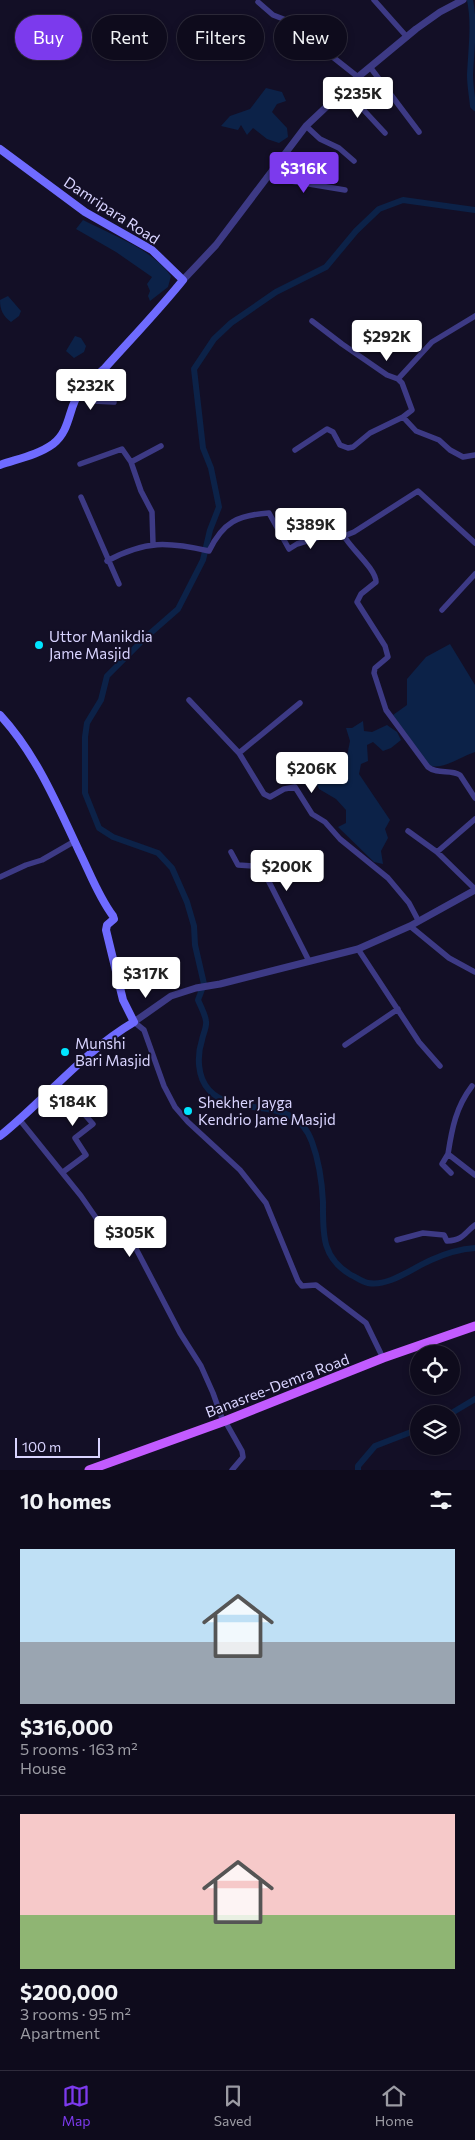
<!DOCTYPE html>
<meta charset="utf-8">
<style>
:root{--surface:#0e0b1c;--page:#171425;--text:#f1f3f6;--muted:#9b9ba3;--line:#2e2b3b;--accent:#7c3aed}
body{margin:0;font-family:Commissioner,sans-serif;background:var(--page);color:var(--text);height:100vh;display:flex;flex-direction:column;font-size:19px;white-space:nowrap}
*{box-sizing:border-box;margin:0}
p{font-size:16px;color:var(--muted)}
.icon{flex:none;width:28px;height:28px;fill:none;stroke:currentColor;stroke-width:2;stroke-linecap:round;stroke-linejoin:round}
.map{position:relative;height:1470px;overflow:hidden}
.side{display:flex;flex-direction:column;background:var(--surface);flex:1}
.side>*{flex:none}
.guide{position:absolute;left:15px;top:15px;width:445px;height:45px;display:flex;gap:10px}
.tools{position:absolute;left:410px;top:1345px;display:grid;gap:10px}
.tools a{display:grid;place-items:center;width:50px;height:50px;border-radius:50%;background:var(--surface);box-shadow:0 2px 8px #0003,0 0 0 1px var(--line);font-size:25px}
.scale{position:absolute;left:15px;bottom:12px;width:85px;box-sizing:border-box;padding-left:5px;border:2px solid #d9d4ff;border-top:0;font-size:14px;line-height:18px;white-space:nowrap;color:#d9d4ff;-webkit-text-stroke:4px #130f26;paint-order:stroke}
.price{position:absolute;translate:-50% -42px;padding:0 11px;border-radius:5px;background:#fff;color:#222;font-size:16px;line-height:32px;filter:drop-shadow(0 1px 2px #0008)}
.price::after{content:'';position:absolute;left:50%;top:30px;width:15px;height:11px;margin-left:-8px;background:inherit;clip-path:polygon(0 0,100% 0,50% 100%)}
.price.selected{background:var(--accent);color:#fff}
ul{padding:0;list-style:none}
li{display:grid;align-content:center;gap:10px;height:265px;padding:0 20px}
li+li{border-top:1px solid var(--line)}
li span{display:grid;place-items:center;height:155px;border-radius:0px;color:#555}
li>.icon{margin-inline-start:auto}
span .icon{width:90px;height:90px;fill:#fffc;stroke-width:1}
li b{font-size:21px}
h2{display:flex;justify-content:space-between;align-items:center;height:60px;padding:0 20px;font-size:21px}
.chip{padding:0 18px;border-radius:22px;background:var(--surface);box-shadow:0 2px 8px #0003,0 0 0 1px var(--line);font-size:18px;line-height:45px}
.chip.selected{background:var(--accent);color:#fff}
.tabs{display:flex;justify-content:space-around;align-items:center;height:70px;border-top:1px solid var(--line);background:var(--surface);font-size:14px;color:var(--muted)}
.tabs a{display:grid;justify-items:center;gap:2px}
.tabs .selected{color:var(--accent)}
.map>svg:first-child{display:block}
.water{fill:#0c2248}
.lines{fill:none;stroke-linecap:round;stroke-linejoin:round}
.canal{stroke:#0c2248;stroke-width:6}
.minor{stroke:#3d3a85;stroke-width:5.5}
.tertiary{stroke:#3d3a85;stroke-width:7}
.secondary{stroke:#6f6bff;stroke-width:8}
.primary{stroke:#c25bff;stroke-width:9}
.poi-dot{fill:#00e5ff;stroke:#130f26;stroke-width:2}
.labels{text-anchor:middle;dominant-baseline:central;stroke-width:4;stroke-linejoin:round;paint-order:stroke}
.street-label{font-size:15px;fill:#d9d4ff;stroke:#130f26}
.poi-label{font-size:15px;fill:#d9d4ff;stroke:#130f26;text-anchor:start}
</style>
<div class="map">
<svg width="475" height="1470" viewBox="0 0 475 1470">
<rect width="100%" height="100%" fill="#130f26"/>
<path class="water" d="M266,88L282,92L286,101L277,104L272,112L287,128L288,137L279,143L267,139L253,128L247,135L241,125L238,130L221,126L230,116L250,109Z
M83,220C112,235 152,249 171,276L168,287L150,301L148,296L150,291L147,284L152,277L116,252L76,229Z
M8,296L21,311L19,316L11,322C3,316 0,310 0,300Z
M75,336L81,338L86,346L84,352L74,358L66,351Z
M450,644L475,685V752C459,757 446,769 429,766L393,715L407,705V679L426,657Z
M363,721L364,731L372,732L387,725L397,732L401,740L391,748L383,751L373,742L367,745L368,761L361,764L359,774L390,820L385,829L388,838L381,851L383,864L374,862L338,827L346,823V810L336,799L319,789L308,765L347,756L350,741L346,728H352Z"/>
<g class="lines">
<path class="canal" d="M470,0C475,24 471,51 470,75C470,85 472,96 473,106L475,108
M475,210L403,200L379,209L356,231L326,267L276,292L231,323L214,339L194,369L203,448L211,468L219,507L210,530L203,560L178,609L146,637L107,676L101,700L87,723L85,737V793L99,828L113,837L158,853L172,868L187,902L194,926L195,945L204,984L198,1000C201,1007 205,1014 206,1021C207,1027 203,1034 202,1040C197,1055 197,1077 209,1090C237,1120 294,1092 312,1142C319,1161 322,1182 323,1202C323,1233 321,1257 351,1275C356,1277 362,1282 368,1283C389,1287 412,1268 431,1260C444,1254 461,1249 475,1248
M450,1414L475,1399
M358,1470V1466L375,1446L419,1429"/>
<path class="minor" d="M374,0L407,37
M258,2L273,15L286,20L358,77
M370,67L419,132
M341,94L359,105L385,133
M306,126L320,139L339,148L354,161
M267,177L345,190
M312,321L342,344L387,375L398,379L402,383L412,410L403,417
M398,379L432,342L475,316
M81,389L93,401L114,402
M295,450L327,429L333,432L340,445L348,448L353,447L370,433L403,417L416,431L439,440L450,450L463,457L475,455
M131,462L161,446
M80,464L122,449L131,462L141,491L152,512L153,544
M81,497L119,584
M344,536C351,549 376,569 376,582L361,594L357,602L385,646L388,657L375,668L374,673L386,710L428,767C438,775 450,769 460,775L475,798
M107,561C146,540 168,542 209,551C223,522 238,515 269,513L289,549L297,544L339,531L344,536L354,532L418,491L475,543
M442,610L475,574
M189,700L239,753L264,794L270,797L284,789L295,787L312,814L325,822L340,839L388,878L409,903L418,920
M239,753L300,703
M408,831L437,852L475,889
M231,852L238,865L253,866L263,870L309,961
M437,852L475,819
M0,877L26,865L42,860L75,841
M410,926L449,958L475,972
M358,949L419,1042L440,1066
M134,1022L144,1030L164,1086L175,1107L188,1122L240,1170L266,1203L298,1281L302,1286L316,1285L366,1323L383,1358
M345,1045L398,1009
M58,1084L93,1124L75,1138L86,1155L63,1172
M19,1119L81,1196L110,1238L126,1234L132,1241L180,1333L201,1366L213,1393L223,1421
M448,1154C452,1128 456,1107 472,1086
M451,1173L442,1164L448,1154L475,1175
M397,1240L423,1233L444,1235L447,1241C464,1240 464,1233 475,1225
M225,1421L242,1451L243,1457L232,1470"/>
<path class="tertiary" d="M183,280L216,245L306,126L358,77L416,29L440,12L463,0
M134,1022L171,996L196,988L220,984L358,949L410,926L475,890"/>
<path class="secondary" d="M0,149L85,212L152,250L183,280C159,310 131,339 105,368C97,376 86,382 80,391C68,408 71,430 53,444C38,455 17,459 0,465
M0,715C36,754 57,804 79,851C90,873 98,896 113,916L114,919L107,925L106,930L123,1000L134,1022C83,1052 46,1099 0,1136"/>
<path class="primary" d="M89,1470L225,1421L383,1358L475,1326"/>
</g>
<g class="poi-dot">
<circle cx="39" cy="645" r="5"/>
<circle cx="65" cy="1052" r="5"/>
<circle cx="188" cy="1111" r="5"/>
</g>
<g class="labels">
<g class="street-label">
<text transform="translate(112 210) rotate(33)">Damripara Road</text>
<text transform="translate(277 1385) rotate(-21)">Banasree-Demra Road</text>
</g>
<g class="poi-label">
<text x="49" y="636">Uttor Manikdia<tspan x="49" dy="17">Jame Masjid</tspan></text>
<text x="75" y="1043">Munshi<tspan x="75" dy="17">Bari Masjid</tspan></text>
<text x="198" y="1102">Shekher Jayga<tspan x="198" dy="17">Kendrio Jame Masjid</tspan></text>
</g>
</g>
</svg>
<div class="tools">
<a><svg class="icon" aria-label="locate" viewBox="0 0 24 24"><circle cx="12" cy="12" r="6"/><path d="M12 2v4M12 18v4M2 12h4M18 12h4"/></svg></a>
<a><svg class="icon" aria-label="layers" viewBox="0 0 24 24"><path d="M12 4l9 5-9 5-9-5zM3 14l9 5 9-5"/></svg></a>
</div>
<div class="scale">100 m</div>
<b class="price" style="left:358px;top:119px">$235K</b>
<b class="price selected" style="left:304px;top:194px">$316K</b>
<b class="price" style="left:387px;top:362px">$292K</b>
<b class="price" style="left:91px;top:411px">$232K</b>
<b class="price" style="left:311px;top:550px">$389K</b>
<b class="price" style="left:312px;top:794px">$206K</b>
<b class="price" style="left:287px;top:892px">$200K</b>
<b class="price" style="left:146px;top:999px">$317K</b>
<b class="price" style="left:73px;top:1127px">$184K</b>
<b class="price" style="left:130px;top:1258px">$305K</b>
<div class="guide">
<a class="chip selected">Buy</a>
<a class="chip">Rent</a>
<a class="chip">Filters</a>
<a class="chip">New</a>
</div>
</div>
<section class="side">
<h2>10 homes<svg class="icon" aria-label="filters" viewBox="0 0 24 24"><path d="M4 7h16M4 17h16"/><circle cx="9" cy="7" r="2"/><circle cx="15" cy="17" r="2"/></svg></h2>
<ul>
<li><span style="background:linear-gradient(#bfe0f5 60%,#9aa5b1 0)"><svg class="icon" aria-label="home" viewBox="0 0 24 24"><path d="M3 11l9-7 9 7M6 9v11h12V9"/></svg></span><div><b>$316,000</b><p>5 rooms · 163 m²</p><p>House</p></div></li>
<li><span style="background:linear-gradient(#f6c9c9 65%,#8fb573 0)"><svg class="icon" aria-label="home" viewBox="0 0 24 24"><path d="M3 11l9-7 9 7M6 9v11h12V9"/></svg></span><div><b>$200,000</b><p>3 rooms · 95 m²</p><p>Apartment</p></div></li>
</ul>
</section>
<nav class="tabs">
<a class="selected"><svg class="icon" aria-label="map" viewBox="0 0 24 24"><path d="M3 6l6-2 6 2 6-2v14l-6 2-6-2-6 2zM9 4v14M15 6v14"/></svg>Map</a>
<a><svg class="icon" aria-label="saved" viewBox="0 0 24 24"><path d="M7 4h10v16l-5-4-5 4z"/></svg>Saved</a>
<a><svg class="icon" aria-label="home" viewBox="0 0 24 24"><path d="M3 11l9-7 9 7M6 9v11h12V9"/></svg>Home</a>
</nav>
